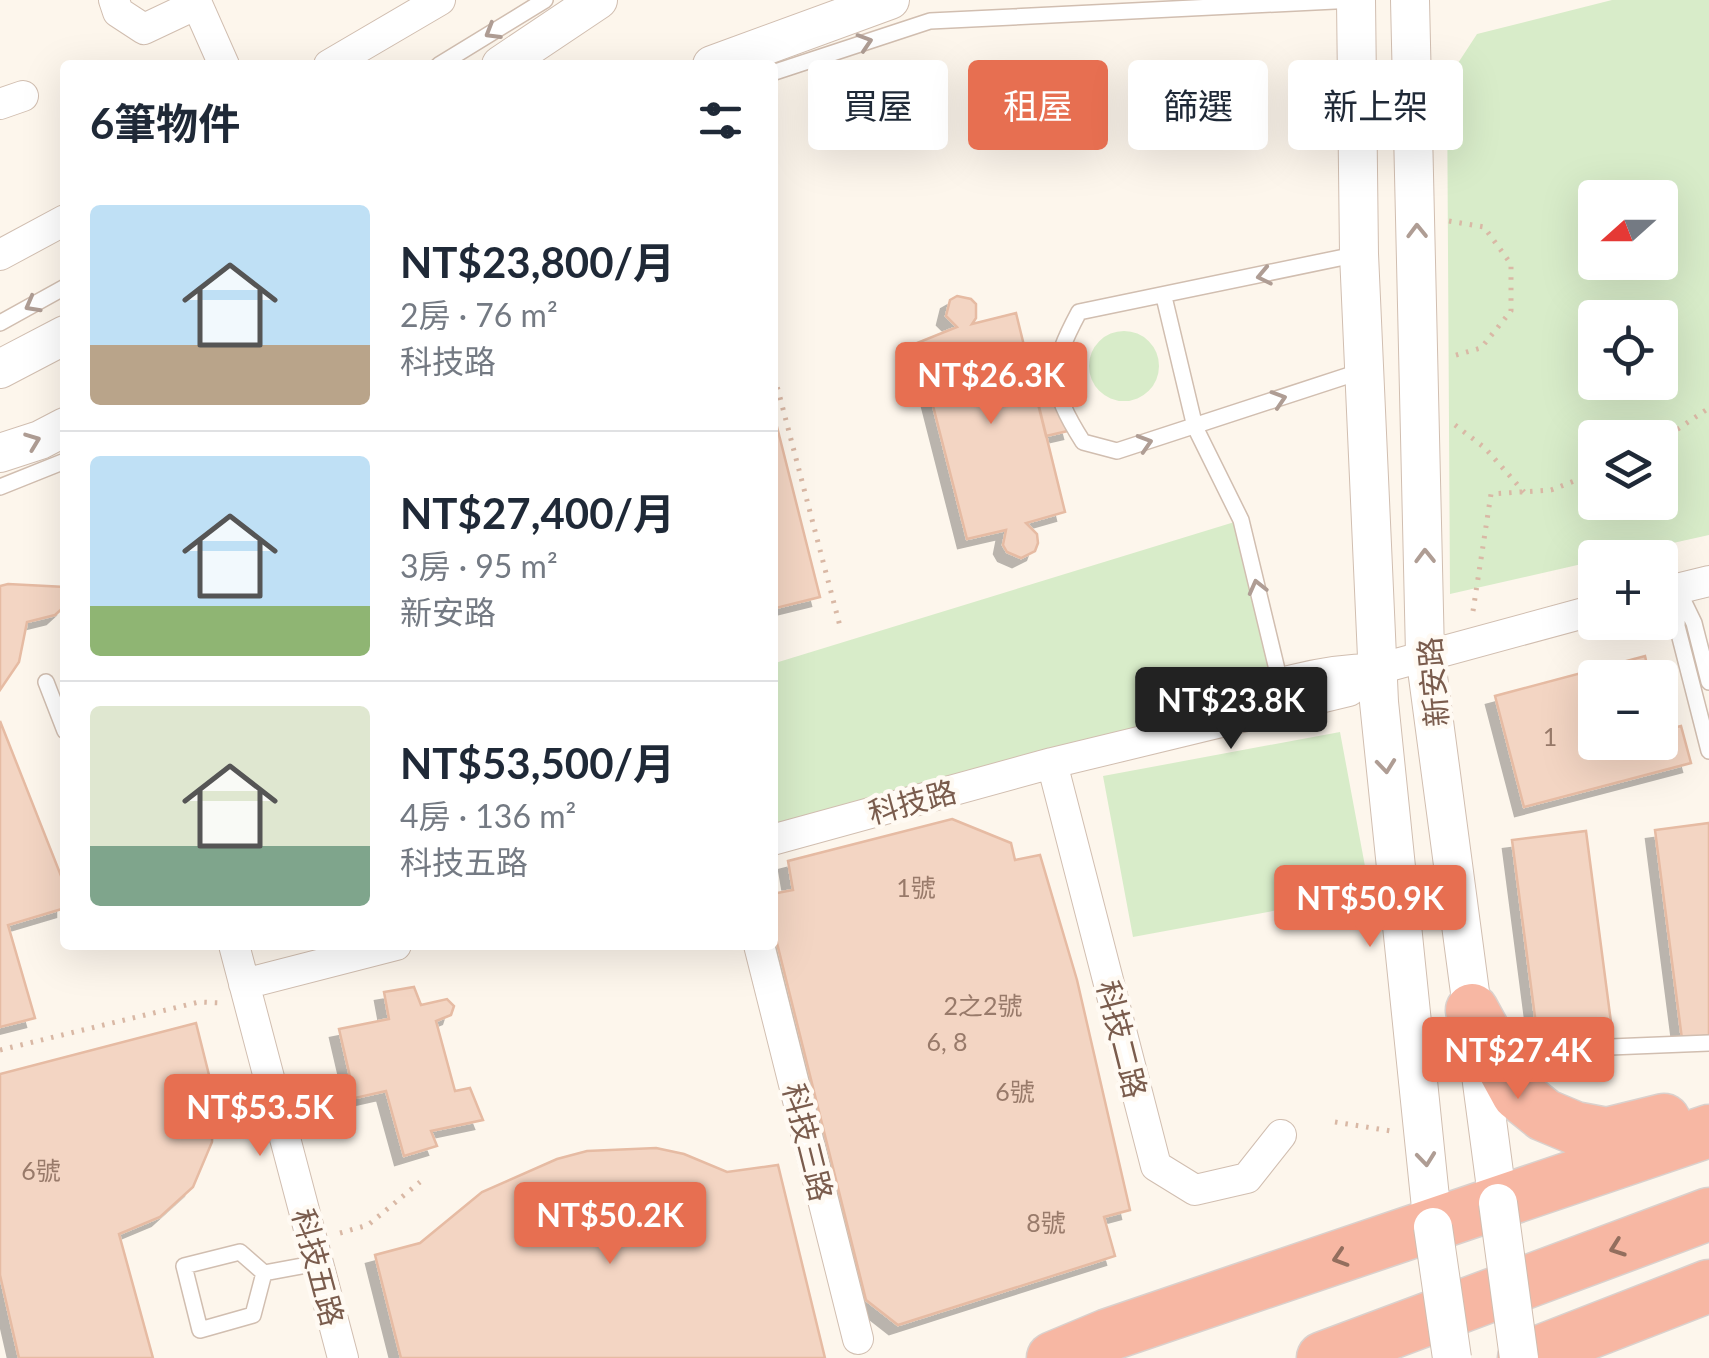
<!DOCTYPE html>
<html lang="zh-TW">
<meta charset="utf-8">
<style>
:root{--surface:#fff;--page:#f2f2f3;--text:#1f2937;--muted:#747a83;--line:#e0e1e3;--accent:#e76f51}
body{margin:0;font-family:Lato,"Noto Sans TC",sans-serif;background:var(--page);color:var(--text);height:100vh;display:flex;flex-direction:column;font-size:38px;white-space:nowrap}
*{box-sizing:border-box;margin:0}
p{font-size:32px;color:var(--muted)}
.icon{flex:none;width:55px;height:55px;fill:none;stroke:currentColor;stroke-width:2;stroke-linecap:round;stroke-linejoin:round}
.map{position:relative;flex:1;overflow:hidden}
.side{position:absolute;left:60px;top:60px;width:718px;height:890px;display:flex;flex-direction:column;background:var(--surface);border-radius:10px;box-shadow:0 10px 40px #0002}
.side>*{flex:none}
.guide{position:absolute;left:808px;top:60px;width:750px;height:90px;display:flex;gap:20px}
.needle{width:65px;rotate:249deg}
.buttons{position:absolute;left:1578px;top:180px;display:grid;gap:20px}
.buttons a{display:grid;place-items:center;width:100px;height:100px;border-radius:10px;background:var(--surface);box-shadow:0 10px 40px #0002;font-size:50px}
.price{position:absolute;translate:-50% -85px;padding:0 22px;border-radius:10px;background:var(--accent);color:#fff;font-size:32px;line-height:65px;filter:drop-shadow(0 2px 5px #0008)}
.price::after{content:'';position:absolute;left:50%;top:60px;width:30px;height:22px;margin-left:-15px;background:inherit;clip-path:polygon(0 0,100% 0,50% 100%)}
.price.current{background:#222;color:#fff}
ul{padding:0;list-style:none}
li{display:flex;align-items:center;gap:30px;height:250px;padding:0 30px}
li+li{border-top:2px solid var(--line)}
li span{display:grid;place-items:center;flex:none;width:280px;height:200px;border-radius:10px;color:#555}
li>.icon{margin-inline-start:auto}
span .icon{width:120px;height:120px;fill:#fffc;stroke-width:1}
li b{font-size:42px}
h2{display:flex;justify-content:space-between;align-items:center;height:120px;padding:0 30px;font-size:42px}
.pill{padding:0 35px;border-radius:10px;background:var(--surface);box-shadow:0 10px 40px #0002;font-size:35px;line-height:90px}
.pill.current{background:var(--accent);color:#fff}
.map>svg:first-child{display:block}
.green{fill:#d8ecc9;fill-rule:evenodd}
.building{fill:#f3d5c3;stroke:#e6bba3;stroke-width:2.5;filter:url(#shadow)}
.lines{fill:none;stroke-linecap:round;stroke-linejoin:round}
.service-casing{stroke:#d1beb0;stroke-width:18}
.minor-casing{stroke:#d1beb0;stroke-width:32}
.tertiary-casing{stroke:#d1beb0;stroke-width:40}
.motorway-casing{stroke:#dad1cd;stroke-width:55}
.path{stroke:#d9b8a5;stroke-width:5;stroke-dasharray:2.5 8;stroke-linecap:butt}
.service{stroke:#fff;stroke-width:15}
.minor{stroke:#fff;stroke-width:30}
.tertiary{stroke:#fff;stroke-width:38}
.motorway{stroke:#f7b7a3;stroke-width:52}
.tertiary-bridge-casing{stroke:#d1beb0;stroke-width:40;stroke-linecap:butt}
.tertiary-bridge{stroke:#fff;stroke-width:38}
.oneway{stroke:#af9d94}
.oneway2{stroke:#936e5e}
.labels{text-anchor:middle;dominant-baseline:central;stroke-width:9;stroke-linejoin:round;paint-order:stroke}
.number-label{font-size:25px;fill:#987a6a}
.street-label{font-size:30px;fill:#7a5c4d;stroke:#fffaf3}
</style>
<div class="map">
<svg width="1709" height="1358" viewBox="0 0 1709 1358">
<defs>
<filter id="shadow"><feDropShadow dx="-9" dy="9" stdDeviation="0" flood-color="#0004"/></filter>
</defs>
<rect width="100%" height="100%" fill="#fdf6ec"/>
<path class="green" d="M1612,0H1709V535L1610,557L1595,558V561L1450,594L1447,80L1477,34ZM1595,198H1660V262H1595ZM1595,318H1660V382H1595ZM1595,438H1660V502H1595Z
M1089 366a35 35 0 1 1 70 0a35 35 0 1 1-70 0Z
M1241,520L1280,682L1052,763L773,827L772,664Z
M1340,732L1370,893L1133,937L1103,776Z"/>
<path class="building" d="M957,296L971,299L976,304V318L972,324L1016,313L1065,512L1026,523L1037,534L1038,543L1035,551L1021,558L1007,552L1003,545L1006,530L967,539L917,343L957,327L946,316L950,300Z
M1058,378L1072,430L1046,436L1033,384Z
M772,407L820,597L772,609Z
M8,584L65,587V606L55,615L27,622L19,662L0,690V586Z
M1645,656L1650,678H1595V742H1660V714L1664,730L1681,726L1691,763L1524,807L1495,696Z
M0,721L65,886V908L8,925L35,1018L0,1027Z
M952,819L1011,843L1015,860L1040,855L1077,980L1130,1210L1104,1217L1115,1256L898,1325L866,1300L772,923V894L793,890L788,861Z
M1709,823V1035L1682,1039L1655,830Z
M1586,831L1612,1030L1538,1040L1512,840Z
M414,987L421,1005L447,999L454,1006L451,1015L436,1021L455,1091L470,1088L483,1120L431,1131L437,1146L404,1156L386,1091L355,1098L339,1029L389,1019L384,992Z
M196,1023L214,1095L212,1142L193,1187L160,1217L119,1234L153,1358H19L0,1275V1074Z
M656,1148L684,1154L727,1172L778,1165L825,1358H401L375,1255L420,1243L482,1192L557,1159L587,1151Z"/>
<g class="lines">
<g class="service-casing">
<path id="service" d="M439,65L545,0
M772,73L930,21L1355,0
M1359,254L1079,312C1049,368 1048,387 1083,442L1117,451L1362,371
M1164,297L1195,427L1241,520L1280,682
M0,323L65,287
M0,487L65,461
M1678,589L1677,626L1709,751
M1679,592L1694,623L1709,682
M46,682L65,731
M1505,1046L1510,1051L1709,1043
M240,1252L264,1273L253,1315L200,1330L184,1266Z
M264,1273L318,1263"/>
</g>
<g class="minor-casing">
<path id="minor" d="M114,0L118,12L144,29L197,4L195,0
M197,4L224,65
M329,65L440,0
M0,104L23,96
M0,255L65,220
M1660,593L1709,581
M1191,713C1252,692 1312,668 1378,669L1595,610
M1052,763L1156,1166L1195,1190L1247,1178L1281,1135
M772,840L1052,763L1349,691L1378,669
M234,945L343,1358
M759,945L858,1339
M244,984L396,945"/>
</g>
<g class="tertiary-casing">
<path id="tertiary" d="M1356,0L1359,254L1379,702L1433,1227
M1410,0L1425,654L1498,1203
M501,65L598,0
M712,65L890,0
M0,369L65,335
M0,453L40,440L65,427"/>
</g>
<g class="motorway-casing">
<path id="motorway" d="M1472,1010L1518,1094L1544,1115L1575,1128L1607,1134L1664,1120
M1053,1358L1108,1335L1709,1131
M1323,1358L1709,1214
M1524,1358L1709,1286"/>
</g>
<path class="path" d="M1449,221L1484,227L1511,264V311L1481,348L1449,357
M772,367L841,630
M1455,425L1485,448L1524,492
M1660,441L1709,408
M1473,611L1491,494L1551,490L1595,473
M0,1050L199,1002L221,1003
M1335,1122L1391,1131
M340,1233L368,1225L420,1182"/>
<use href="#service" class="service"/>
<use href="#minor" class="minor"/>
<use href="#tertiary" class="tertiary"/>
<use href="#motorway" class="motorway"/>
<g class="tertiary-bridge-casing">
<path id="tertiary-bridge" d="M1498,1203L1519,1358
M1433,1227L1452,1358"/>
</g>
<use href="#tertiary-bridge" class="tertiary-bridge"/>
</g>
<defs><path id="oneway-chevron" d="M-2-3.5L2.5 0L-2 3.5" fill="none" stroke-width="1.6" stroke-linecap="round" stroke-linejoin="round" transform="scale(2.5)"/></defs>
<g class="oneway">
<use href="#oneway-chevron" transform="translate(492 32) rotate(149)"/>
<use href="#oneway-chevron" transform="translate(865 42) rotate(-18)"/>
<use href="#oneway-chevron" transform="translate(1417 231) rotate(-91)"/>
<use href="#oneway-chevron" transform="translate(1264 276) rotate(168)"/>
<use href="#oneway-chevron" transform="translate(32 305) rotate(151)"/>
<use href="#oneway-chevron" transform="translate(1279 399) rotate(-18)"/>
<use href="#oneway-chevron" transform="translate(33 441) rotate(-21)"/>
<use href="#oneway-chevron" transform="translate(1145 443) rotate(-17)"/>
<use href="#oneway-chevron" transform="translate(1425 556) rotate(-91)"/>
<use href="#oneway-chevron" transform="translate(1257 587) rotate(-104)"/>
<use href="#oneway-chevron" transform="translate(1386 766) rotate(84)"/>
<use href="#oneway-chevron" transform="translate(1426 1159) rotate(84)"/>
</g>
<g class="oneway2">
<use href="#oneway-chevron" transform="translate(1617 1248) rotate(160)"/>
<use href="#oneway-chevron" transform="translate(1340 1258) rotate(162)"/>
</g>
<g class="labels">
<g class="number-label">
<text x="1550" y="736">1</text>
<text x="916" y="887">1號</text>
<text x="983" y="1005">2之2號</text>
<text x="947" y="1041">6, 8</text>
<text x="1015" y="1091">6號</text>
<text x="41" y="1170">6號</text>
<text x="1046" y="1222">8號</text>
</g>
<g class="street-label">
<text transform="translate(1432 682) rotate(-95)">新安路</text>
<text transform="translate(912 801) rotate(-15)">科技路</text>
<text transform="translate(1123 1039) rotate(76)">科技二路</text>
<text transform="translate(809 1142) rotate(76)">科技三路</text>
<text transform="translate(319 1267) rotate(75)">科技五路</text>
</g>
</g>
</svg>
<div class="buttons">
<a><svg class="needle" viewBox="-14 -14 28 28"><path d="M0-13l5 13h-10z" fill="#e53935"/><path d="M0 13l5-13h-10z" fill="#747a83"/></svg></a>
<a><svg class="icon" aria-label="locate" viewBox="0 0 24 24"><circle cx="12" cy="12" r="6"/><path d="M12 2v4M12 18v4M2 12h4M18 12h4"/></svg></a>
<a><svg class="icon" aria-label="layers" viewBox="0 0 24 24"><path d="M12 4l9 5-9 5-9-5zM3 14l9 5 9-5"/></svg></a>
<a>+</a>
<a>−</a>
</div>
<b class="price" style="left:991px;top:427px">NT$26.3K</b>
<b class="price current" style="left:1231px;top:752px">NT$23.8K</b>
<b class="price" style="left:1370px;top:950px">NT$50.9K</b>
<b class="price" style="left:1518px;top:1102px">NT$27.4K</b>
<b class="price" style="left:260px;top:1159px">NT$53.5K</b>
<b class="price" style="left:610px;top:1267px">NT$50.2K</b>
<div class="guide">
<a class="pill">買屋</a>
<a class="pill current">租屋</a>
<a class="pill">篩選</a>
<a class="pill">新上架</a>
</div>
<section class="side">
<h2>6筆物件<svg class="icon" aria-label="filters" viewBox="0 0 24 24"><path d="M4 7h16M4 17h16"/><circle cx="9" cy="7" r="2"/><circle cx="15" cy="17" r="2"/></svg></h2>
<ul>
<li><span style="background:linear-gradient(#bfe0f5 70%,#b9a48a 0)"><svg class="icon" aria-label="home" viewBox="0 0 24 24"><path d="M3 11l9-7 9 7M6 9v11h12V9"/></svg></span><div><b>NT$23,800/月</b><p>2房 · 76 m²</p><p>科技路</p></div></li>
<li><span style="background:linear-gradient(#bfe0f5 75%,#8fb573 0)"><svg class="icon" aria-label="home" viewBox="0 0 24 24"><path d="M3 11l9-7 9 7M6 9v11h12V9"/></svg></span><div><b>NT$27,400/月</b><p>3房 · 95 m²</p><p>新安路</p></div></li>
<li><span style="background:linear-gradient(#dfe7d0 70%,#7fa58c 0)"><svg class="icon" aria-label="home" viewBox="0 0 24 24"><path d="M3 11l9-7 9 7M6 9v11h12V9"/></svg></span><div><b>NT$53,500/月</b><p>4房 · 136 m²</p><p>科技五路</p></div></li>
</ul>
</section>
</div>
